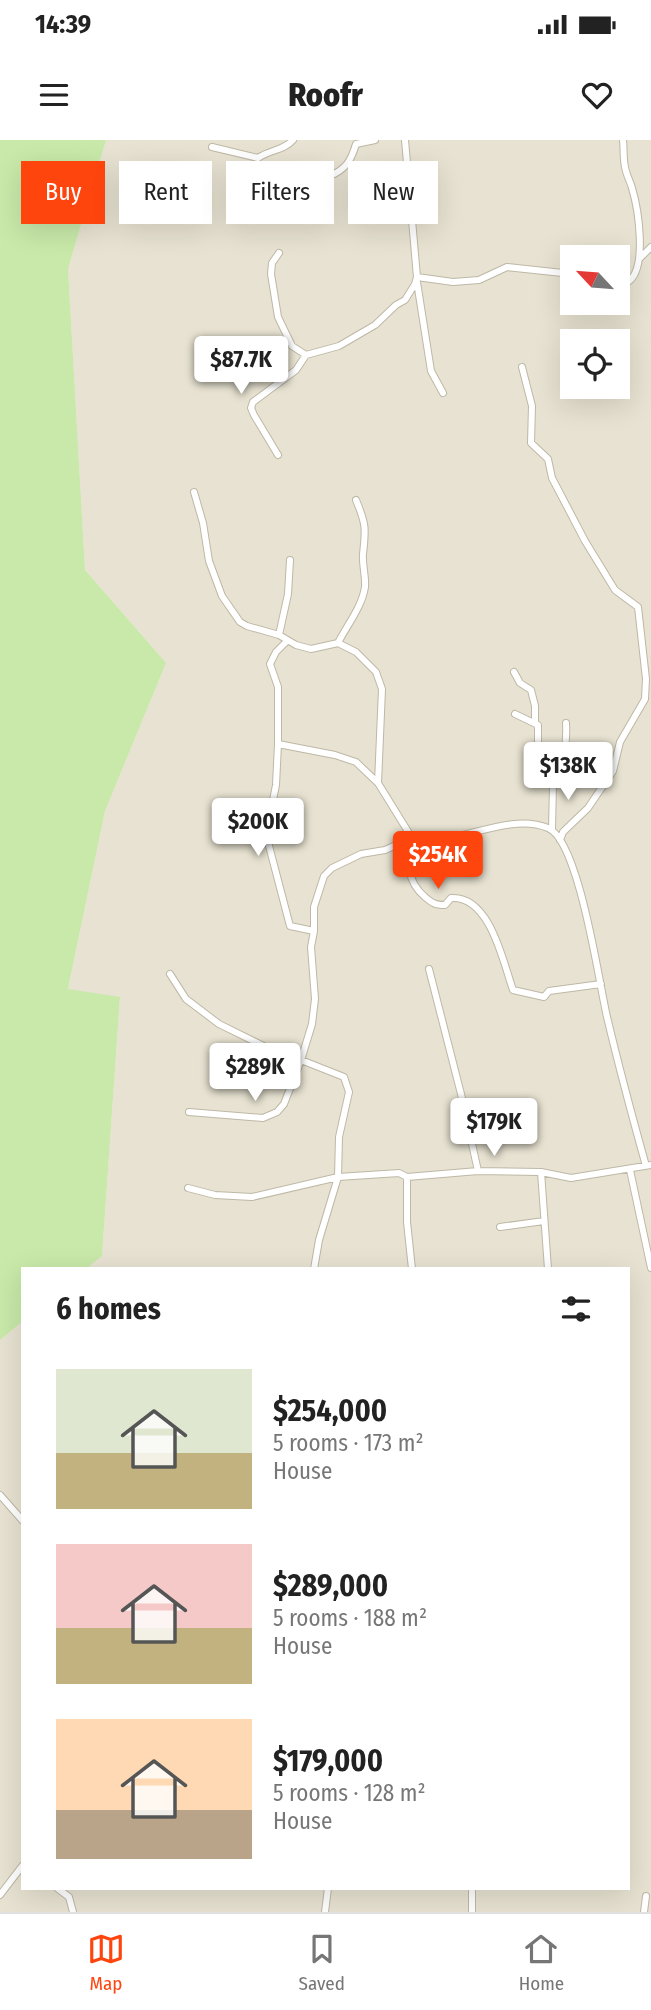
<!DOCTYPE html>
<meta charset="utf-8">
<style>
:root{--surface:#fff;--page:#f2f2f2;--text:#222;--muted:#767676;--line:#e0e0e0;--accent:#ff450e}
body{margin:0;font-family:"Fira Sans Condensed",sans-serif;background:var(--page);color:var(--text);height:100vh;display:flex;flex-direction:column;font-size:26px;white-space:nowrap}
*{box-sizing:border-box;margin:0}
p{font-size:23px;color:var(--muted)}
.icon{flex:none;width:38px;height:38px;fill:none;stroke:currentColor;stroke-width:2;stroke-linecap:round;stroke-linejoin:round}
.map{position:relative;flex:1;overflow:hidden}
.panel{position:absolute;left:21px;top:1127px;width:609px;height:623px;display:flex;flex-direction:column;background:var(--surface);border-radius:0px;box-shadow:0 7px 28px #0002}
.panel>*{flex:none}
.top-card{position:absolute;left:21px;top:21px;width:609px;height:63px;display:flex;gap:14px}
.needle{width:46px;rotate:296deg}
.controls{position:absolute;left:560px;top:105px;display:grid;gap:14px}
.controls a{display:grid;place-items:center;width:70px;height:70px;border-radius:0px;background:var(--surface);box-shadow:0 7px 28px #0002;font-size:35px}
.price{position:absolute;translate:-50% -60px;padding:0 16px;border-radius:7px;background:#fff;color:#222;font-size:23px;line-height:46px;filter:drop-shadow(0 2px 4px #0008)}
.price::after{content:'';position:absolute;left:50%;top:42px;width:21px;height:16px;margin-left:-10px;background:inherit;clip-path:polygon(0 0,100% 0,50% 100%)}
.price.selected{background:var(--accent);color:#fff}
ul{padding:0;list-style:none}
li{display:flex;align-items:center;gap:21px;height:175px;padding:0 35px}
li span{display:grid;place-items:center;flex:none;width:196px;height:140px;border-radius:0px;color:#555}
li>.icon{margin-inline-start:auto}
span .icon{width:84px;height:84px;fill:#fffc;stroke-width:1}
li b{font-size:30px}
h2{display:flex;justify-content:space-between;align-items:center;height:84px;padding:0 35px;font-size:30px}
.chip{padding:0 24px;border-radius:0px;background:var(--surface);box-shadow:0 7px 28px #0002;font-size:24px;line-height:63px}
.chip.selected{background:var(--accent);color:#fff}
.status{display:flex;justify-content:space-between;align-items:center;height:49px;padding:0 35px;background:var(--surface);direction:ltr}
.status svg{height:19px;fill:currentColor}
header{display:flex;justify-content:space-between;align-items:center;height:91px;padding:0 35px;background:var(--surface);font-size:32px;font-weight:800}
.menu{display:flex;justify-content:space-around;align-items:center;height:98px;border-top:2px solid var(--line);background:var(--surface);font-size:19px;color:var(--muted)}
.menu a{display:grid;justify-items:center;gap:4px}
.menu .selected{color:var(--accent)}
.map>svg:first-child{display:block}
.residential{fill:#e7e2d1;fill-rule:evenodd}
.green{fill:#c8e9a9}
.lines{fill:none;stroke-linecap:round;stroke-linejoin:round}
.street-casing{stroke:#beb8a6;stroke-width:8}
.street{stroke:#fff;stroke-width:6}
</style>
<div class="status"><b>14:39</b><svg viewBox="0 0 49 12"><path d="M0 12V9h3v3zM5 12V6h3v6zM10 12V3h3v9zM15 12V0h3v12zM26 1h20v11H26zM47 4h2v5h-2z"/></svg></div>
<header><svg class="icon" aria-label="menu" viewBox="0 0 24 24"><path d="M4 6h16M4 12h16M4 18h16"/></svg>Roofr<svg class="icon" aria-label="heart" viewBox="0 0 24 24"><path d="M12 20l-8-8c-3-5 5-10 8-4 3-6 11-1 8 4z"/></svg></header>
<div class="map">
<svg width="651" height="1772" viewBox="0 0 651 1772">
<rect width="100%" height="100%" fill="#f3efe3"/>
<path class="residential" d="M106,0H651V1772H0V1200L23,1181V1748H628V1129H86L102,1116L120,858L68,850L105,671L166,523L85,430L68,129ZM572,117H618V163H572ZM572,201H618V247H572Z"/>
<path class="green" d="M0,0H106L68,129L85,430L166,523L105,671L68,849L120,857L102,1116L86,1129H23V1181L0,1200Z"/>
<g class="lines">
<g class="street-casing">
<path id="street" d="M405,0L417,137L453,142L479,140L507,127L572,134
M212,7L258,18C271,9 283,11 293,0
M302,27L330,36C346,29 351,21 356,4L375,0
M279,113L272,123L271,134L278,177L292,206L306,215
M639,119L651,107
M618,141L628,142C648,128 638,68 632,48C630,41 626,34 625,27C623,18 624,9 623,0
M417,142L431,231L443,253
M522,227L532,266L531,303L548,319L552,338L585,401L615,450L638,467L646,539L645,559L620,602L613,631L588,668L563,692L560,700
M278,315L254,275L251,268L253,262L296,230L306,215L339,206L375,185L396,165L405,160L415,144L417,137
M194,352L203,383L209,421L222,456L240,482L247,486L279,495L296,505L311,509L338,503L356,512L376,532L382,549L378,643L412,698C423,699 434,700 444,699C477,694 516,675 548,688C579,700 599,843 607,877C619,927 632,976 646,1026
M279,495L288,454L290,420
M287,501L276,512L270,524L278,547V604L276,645L269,680L268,702L290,786L314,791
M338,503C347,485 362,467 365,447C366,436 362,425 363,414C366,388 366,384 356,360
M514,532L520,543L531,550L535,566V581
M515,574L538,585V617L553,645L552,689
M278,604L335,615L356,622L378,643
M551,639C565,628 567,600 566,583
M412,698C407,721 406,741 425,757C432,763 435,765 445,765L451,758C490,755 503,822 513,850L544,857L549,851L601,844
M429,829L461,954L478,1031
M170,834L186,859L219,884L288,918L301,920L344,937L349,952L339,997L338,1037L319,1100L314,1129
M189,972L263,978L277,972L284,964L301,920L312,884L315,859L311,807L314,791V767L324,736L332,728L361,714L385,710L412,698
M630,1030L651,1128
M541,1032L548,1129
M407,1037V1082L412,1129
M188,1048L215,1055L252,1057L338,1037L399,1033L407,1037L478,1031L541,1032L571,1038L651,1025
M500,1087L544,1081
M0,1355L23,1381
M57,1748L69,1757L73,1772
M472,1748V1772
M0,1755L23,1725
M325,1772L328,1748
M644,1772L646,1756"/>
</g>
<use href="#street" class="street"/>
</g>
</svg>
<div class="controls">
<a><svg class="needle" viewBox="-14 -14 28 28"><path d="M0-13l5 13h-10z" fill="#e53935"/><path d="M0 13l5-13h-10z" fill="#767676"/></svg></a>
<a><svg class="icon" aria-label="locate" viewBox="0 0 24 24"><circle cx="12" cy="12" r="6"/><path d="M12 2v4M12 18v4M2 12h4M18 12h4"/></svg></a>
</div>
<b class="price" style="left:241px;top:256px">$87.7K</b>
<b class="price" style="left:568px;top:662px">$138K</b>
<b class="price" style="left:258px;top:718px">$200K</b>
<b class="price selected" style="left:438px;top:751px">$254K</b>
<b class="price" style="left:255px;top:963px">$289K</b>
<b class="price" style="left:494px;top:1018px">$179K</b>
<div class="top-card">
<a class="chip selected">Buy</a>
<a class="chip">Rent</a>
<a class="chip">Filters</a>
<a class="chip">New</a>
</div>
<section class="panel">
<h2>6 homes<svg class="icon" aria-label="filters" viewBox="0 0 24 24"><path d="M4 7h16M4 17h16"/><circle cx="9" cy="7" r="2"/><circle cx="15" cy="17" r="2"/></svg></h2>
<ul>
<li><span style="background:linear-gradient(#dfe7d0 60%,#c2b280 0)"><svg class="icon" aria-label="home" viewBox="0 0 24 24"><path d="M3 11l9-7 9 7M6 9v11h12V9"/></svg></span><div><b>$254,000</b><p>5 rooms · 173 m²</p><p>House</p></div></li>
<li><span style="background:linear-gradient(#f6c9c9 60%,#c2b280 0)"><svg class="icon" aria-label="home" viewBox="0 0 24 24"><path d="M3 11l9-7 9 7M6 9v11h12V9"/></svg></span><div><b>$289,000</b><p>5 rooms · 188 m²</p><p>House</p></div></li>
<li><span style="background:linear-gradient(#ffd9b3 65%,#b9a48a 0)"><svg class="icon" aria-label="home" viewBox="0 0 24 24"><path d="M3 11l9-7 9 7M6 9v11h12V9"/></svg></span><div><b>$179,000</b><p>5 rooms · 128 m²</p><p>House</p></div></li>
</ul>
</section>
</div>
<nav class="menu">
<a class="selected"><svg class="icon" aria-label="map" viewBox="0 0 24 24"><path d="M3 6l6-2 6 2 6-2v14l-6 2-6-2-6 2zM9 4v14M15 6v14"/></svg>Map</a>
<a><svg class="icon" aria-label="saved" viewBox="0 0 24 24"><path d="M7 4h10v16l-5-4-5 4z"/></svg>Saved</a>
<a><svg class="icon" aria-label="home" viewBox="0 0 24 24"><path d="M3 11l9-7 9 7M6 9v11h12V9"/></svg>Home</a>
</nav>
